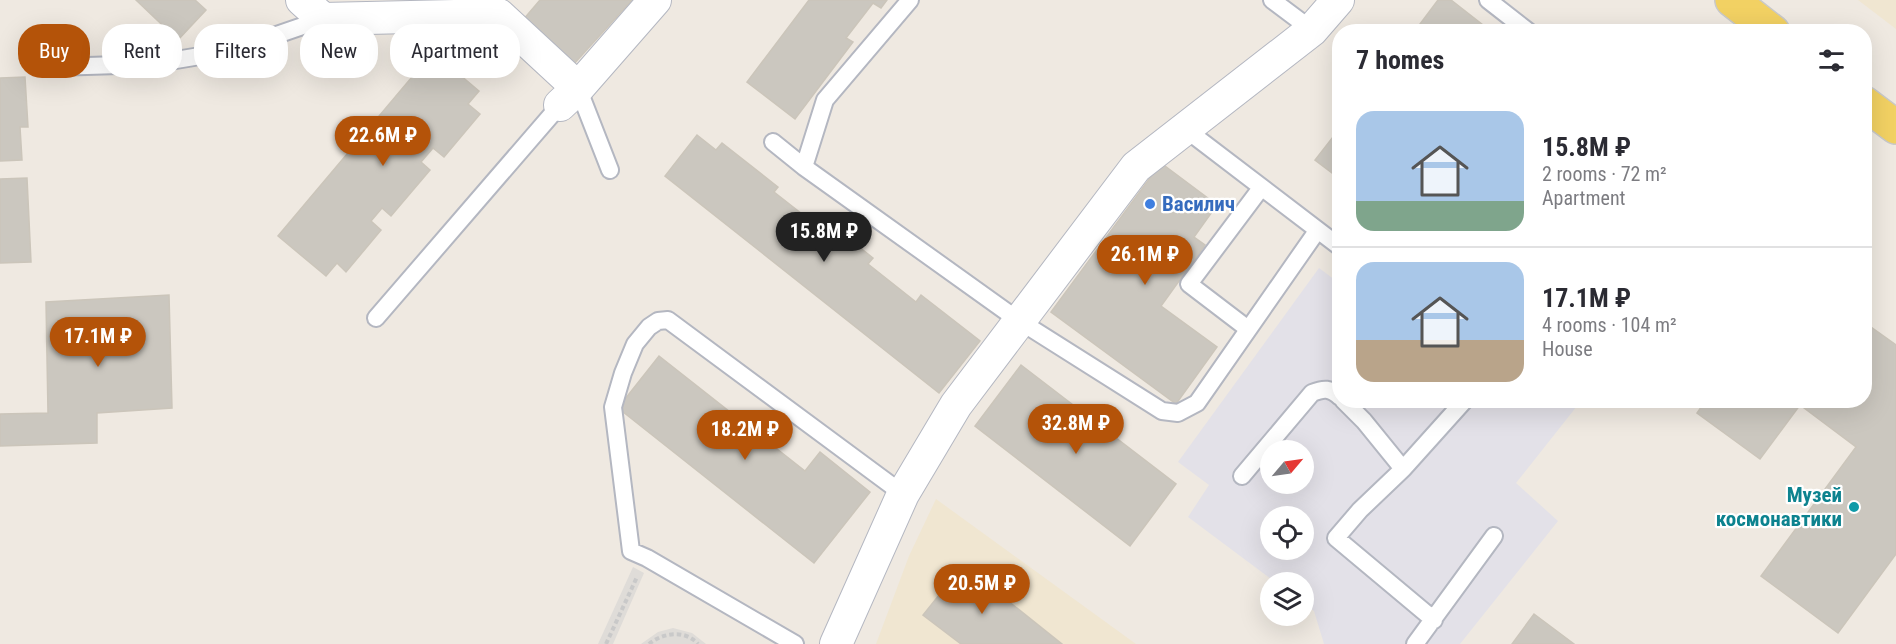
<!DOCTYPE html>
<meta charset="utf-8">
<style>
:root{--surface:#fff;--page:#f2f2f3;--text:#2b2b33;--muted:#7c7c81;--line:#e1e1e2;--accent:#b45309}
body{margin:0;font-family:"Roboto Condensed",sans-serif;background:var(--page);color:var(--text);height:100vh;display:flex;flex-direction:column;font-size:22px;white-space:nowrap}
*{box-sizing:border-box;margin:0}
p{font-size:20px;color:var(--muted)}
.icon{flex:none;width:33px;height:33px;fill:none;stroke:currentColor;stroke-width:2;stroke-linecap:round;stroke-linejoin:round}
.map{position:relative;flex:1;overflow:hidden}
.side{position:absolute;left:1332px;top:24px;width:540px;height:384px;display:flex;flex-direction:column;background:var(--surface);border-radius:24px;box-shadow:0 6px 24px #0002}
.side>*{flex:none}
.hud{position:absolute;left:18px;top:24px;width:570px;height:54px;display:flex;gap:12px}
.needle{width:39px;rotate:61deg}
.tools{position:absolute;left:1260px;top:440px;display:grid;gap:12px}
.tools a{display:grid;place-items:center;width:54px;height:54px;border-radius:50%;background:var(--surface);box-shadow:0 6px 24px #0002;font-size:30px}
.price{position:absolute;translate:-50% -51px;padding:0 14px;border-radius:21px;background:var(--accent);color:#fff;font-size:20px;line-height:39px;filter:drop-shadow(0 2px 3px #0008)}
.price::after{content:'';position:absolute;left:50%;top:36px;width:18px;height:14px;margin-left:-9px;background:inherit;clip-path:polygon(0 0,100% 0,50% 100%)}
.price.on{background:#222;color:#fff}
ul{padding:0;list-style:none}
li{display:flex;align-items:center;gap:18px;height:150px;padding:0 24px}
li+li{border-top:2px solid var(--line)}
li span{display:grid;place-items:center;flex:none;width:168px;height:120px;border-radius:18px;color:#555}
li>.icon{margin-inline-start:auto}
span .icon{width:72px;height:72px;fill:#fffc;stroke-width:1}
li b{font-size:26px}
h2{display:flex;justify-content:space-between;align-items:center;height:72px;padding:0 24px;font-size:26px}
.pill{padding:0 21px;border-radius:24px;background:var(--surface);box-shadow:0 6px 24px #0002;font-size:21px;line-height:54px}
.pill.on{background:var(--accent);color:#fff}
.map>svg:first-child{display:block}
.industrial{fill:#e3e1e8;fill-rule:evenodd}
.education{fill:#f0e6d1}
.plaza{fill:#dfdcd8}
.building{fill:#cbc7bf;stroke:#cbc5ba;stroke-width:1.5}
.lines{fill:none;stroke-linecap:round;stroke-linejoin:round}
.lane-casing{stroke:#b4b7c1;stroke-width:20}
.street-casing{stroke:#b4b7c1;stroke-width:34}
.primary-casing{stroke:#c9c9c9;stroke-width:36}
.path{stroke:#c9c9c9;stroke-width:4;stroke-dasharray:4.5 3;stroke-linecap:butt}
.lane{stroke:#fff;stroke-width:16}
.street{stroke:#fff;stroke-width:32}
.primary{stroke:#f2d163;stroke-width:33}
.shop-dot{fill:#3f7fe0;stroke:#fff;stroke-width:2}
.culture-dot{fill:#0f9aa8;stroke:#fff;stroke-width:2}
.labels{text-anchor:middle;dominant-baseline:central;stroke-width:4.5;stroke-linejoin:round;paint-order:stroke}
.shop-label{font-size:21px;font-weight:bold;fill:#366cbe;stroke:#fff;text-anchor:start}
.culture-label{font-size:21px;font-weight:bold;fill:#0d838f;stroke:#fff;text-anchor:end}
</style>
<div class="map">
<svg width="1896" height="644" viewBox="0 0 1896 644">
<rect width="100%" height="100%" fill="#efe9e1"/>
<path class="industrial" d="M1319,268L1339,283L1340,400H1570L1577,406L1516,483L1558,521L1460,644H1324L1314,611L1304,604V582H1275L1188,517L1209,485L1178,462ZM1270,450H1304V483H1270ZM1270,516H1304V549H1270Z"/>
<path class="education" d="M1858,0H1896V29Z
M936,499L1136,644H876L909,556Z"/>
<path class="plaza" d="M633,567L644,573L613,644H598Z
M673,628L692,633L706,644H641L658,632Z"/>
<path class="building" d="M136,0H195L206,10L178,40Z
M540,0H632L573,65L523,20Z
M809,0H887L881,8L873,3L846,38L853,42L795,119L747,82Z
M1438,0H1451L1492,32H1414Z
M433,52L479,91L468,104L480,114L444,157L433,148L421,162L430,170L391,216L382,208L371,221L381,230L346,272L337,263L326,276L278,236Z
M25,77L28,127H20L22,160L0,161V78Z
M1340,128V179L1315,160Z
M697,135L716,150L722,143L778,187L774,192L820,228L825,220L873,258L868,264L916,302L921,295L980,341L939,393L665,176Z
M1161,163L1217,205L1194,237L1205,245L1161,306L1217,347L1176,404L1051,312Z
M27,178L31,262L0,263V179Z
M169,295L172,408L97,413V443L0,446V414L48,413L46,302Z
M1864,322L1896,345V554L1838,633L1761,576L1856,447L1800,405L1760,459L1697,413L1706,400H1864Z
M659,356L805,471L820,452L870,492L814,563L618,408Z
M1021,365L1176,484L1130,546L975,426Z
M963,565L1062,644H961L923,615Z
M1534,614L1574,644H1512Z"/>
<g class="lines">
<g class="lane-casing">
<path id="lane" d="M1272,0L1312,30
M1488,0L1529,32
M54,67L152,64L230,51L323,19
M578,88L610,170
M1184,128L1340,247
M773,142L804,167L1018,320L1162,411L1178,413L1197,403L1317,231
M804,167L825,100L910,0
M376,318L560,105
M1248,329L1189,284L1261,188
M1343,400L1364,421L1403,469
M1242,476L1312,393C1324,388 1330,388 1340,397
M1434,620L1336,538L1360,510L1403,469L1465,400
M795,644L647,558L631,551L613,407L623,373L635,344L649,327L658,321L668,320L903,494
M1415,644L1494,536"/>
</g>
<g class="street-casing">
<path id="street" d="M302,0L323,19L499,15L578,88
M560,105L578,88L655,0
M836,644L903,494L956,405L1136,167L1312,30L1338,0"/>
</g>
<g class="primary-casing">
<path id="primary" d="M1732,0L1773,32
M1864,103L1896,127"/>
</g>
<path class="path" d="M606,644L637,577
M649,644C662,633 685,629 698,644"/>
<use href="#lane" class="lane"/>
<use href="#street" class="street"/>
<use href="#primary" class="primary"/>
</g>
<circle class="shop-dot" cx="1150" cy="204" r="6"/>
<circle class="culture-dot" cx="1854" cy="507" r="6"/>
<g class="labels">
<g class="shop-label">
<text x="1162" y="204">Василич</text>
</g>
<g class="culture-label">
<text x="1842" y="495">Музей<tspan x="1842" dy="24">космонавтики</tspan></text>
</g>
</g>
</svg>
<div class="tools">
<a><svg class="needle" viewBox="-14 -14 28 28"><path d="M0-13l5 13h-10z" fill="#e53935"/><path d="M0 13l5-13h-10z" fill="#7c7c81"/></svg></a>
<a><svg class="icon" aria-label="locate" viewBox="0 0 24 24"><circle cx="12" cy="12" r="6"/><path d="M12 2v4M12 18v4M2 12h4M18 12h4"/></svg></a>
<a><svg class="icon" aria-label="layers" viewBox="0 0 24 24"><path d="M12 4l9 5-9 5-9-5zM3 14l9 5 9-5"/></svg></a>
</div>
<b class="price" style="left:383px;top:167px">22.6M ₽</b>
<b class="price on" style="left:824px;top:263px">15.8M ₽</b>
<b class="price" style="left:1145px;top:286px">26.1M ₽</b>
<b class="price" style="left:98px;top:368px">17.1M ₽</b>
<b class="price" style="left:1076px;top:455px">32.8M ₽</b>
<b class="price" style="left:745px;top:461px">18.2M ₽</b>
<b class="price" style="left:982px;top:615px">20.5M ₽</b>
<div class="hud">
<a class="pill on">Buy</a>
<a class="pill">Rent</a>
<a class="pill">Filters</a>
<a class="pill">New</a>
<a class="pill">Apartment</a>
</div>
<section class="side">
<h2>7 homes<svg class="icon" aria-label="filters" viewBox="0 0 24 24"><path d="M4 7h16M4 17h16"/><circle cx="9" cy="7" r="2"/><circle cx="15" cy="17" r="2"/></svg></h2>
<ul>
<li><span style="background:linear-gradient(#a9c7e8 75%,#7fa58c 0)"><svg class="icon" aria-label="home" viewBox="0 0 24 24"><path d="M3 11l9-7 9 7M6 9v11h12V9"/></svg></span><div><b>15.8M ₽</b><p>2 rooms · 72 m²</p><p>Apartment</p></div></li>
<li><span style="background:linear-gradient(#a9c7e8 65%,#b9a48a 0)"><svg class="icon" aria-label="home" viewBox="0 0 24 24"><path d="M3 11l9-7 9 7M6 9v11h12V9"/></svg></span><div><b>17.1M ₽</b><p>4 rooms · 104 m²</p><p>House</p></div></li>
</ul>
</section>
</div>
